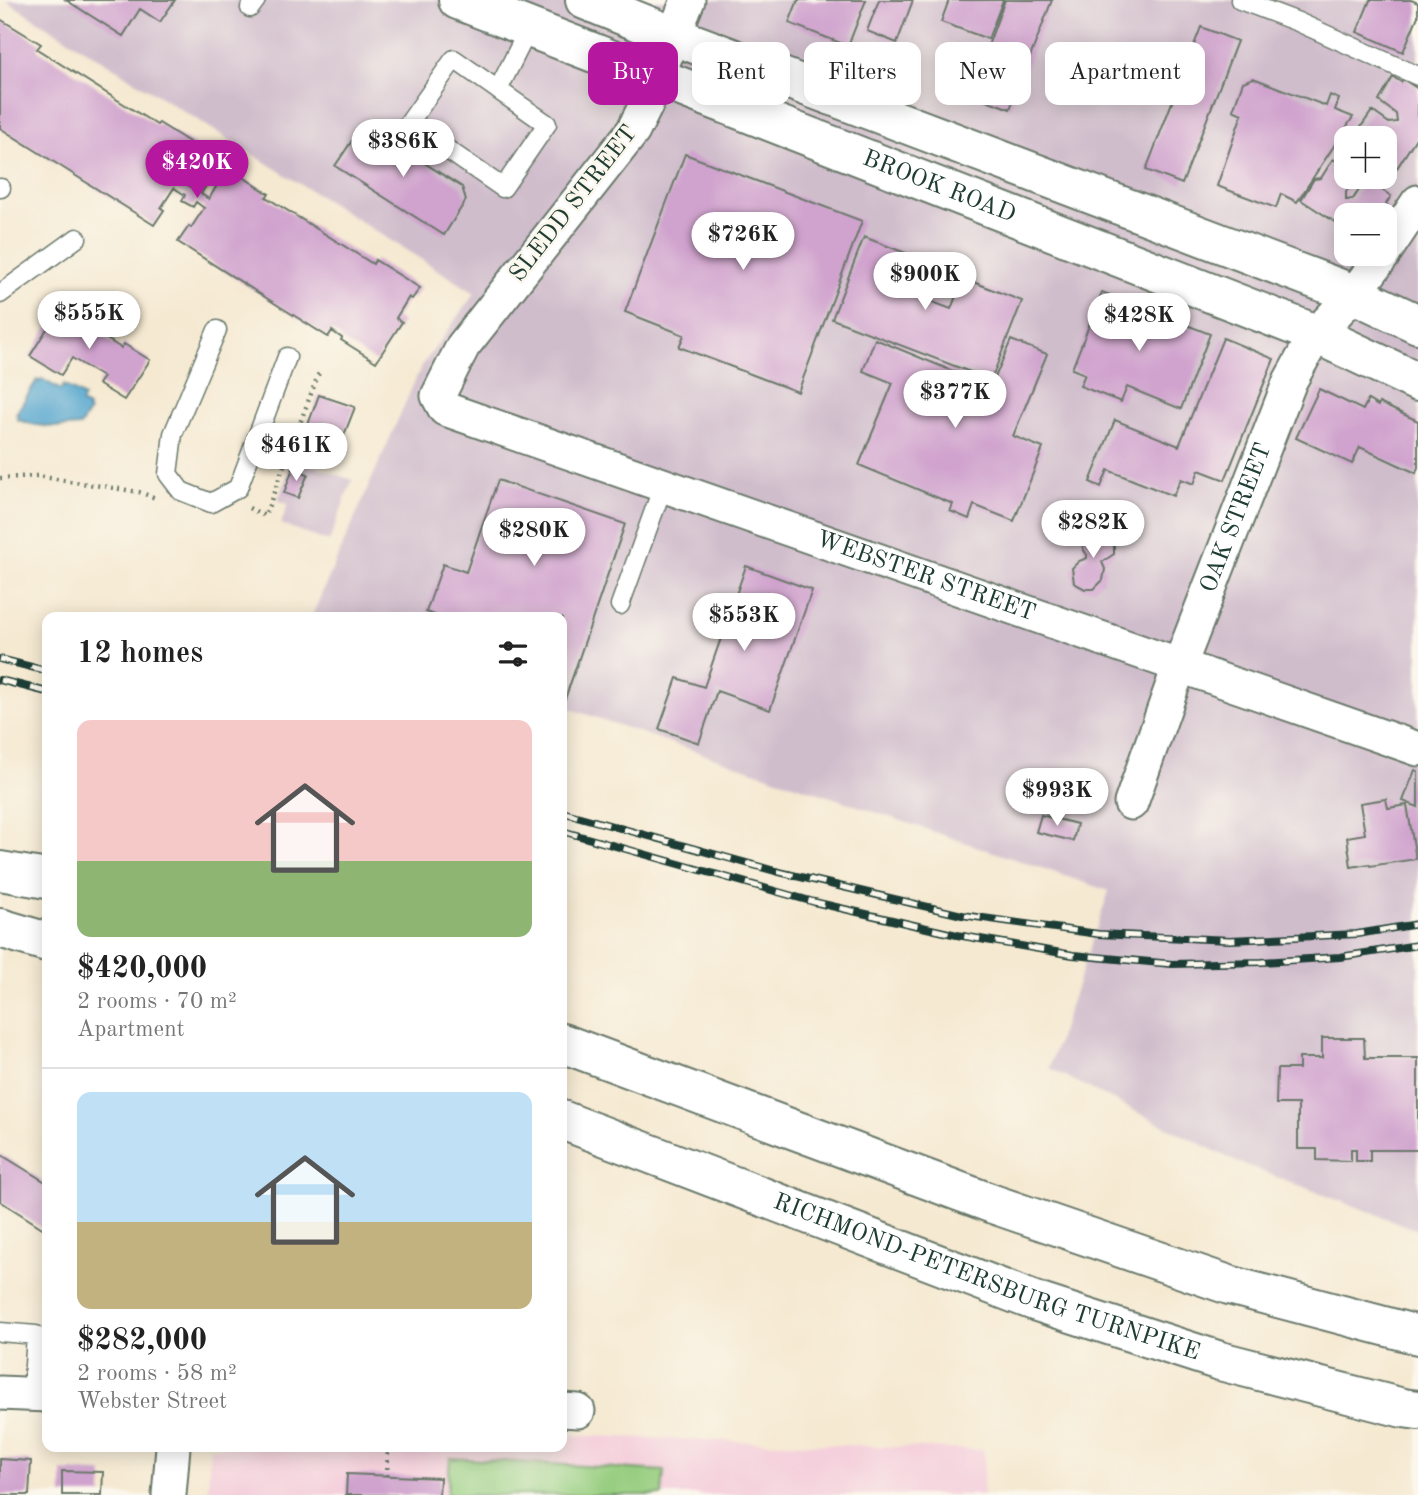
<!DOCTYPE html>
<meta charset="utf-8">
<style>
:root{--surface:#fff;--page:#f2f2f2;--text:#222;--muted:#767676;--line:#e0e0e0;--accent:#b5179e}
body{margin:0;font-family:"Old Standard TT",serif;background:var(--page);color:var(--text);height:100vh;display:flex;flex-direction:column;font-size:26px;white-space:nowrap}
*{box-sizing:border-box;margin:0}
p{font-size:23px;color:var(--muted)}
.icon{flex:none;width:38px;height:38px;fill:none;stroke:currentColor;stroke-width:2;stroke-linecap:round;stroke-linejoin:round}
.map{position:relative;flex:1;overflow:hidden}
.drawer{position:absolute;left:42px;top:612px;width:525px;height:840px;display:flex;flex-direction:column;background:var(--surface);border-radius:14px;box-shadow:0 4px 18px #0003}
.drawer>*{flex:none}
.top-card{position:absolute;left:588px;top:42px;width:665px;height:63px;display:flex;gap:14px}
.buttons{position:absolute;left:1334px;top:126px;display:grid;gap:14px}
.buttons a{display:grid;place-items:center;width:63px;height:63px;border-radius:14px;background:var(--surface);box-shadow:0 4px 18px #0003;font-size:35px}
.price{position:absolute;translate:-50% -60px;padding:0 16px;border-radius:24px;background:#fff;color:#222;font-size:23px;line-height:46px;filter:drop-shadow(0 2px 4px #0008)}
.price::after{content:'';position:absolute;left:50%;top:42px;width:21px;height:16px;margin-left:-10px;background:inherit;clip-path:polygon(0 0,100% 0,50% 100%)}
.price.active{background:var(--accent);color:#fff}
ul{padding:0;list-style:none}
li{display:grid;align-content:center;gap:14px;height:371px;padding:0 35px}
li+li{border-top:2px solid var(--line)}
li span{display:grid;place-items:center;height:217px;border-radius:14px;color:#555}
li>.icon{margin-inline-start:auto}
span .icon{width:126px;height:126px;fill:#fffc;stroke-width:1}
li b{font-size:30px}
h2{display:flex;justify-content:space-between;align-items:center;height:84px;padding:0 35px;font-size:30px}
.chip{padding:0 24px;border-radius:14px;background:var(--surface);box-shadow:0 4px 18px #0003;font-size:24px;line-height:63px}
.chip.active{background:var(--accent);color:#fff}
.map>svg:first-child{display:block}
.built{fill:#f4cfdc}
.industrial{fill:#d0bdcc;fill-rule:evenodd}
.green{fill:#97ce80;stroke:#5b865a;stroke-width:2}
.water{fill:#53a5ce;stroke:#397181;stroke-width:2}
.building{fill:#d0a3ce}
.lines{fill:none;stroke-linecap:round;stroke-linejoin:round}
.lane-casing{stroke:#6a796b;stroke-width:21}
.street-casing{stroke:#6a796b;stroke-width:37}
.secondary-casing{stroke:#6a796b;stroke-width:42}
.highway-casing{stroke:#6a796b;stroke-width:42}
.path{stroke:#6a796b;stroke-width:4.5;stroke-dasharray:2 5;stroke-linecap:butt}
.lane{stroke:#fff;stroke-width:18}
.street{stroke:#fff;stroke-width:33}
.secondary{stroke:#fff;stroke-width:38}
.highway{stroke:#fff;stroke-width:38}
.rail-casing{stroke:#1f3d34;stroke-width:8}
.rail{stroke:#fbf7ec;stroke-width:5;stroke-dasharray:16;stroke-linecap:butt}
.labels{text-anchor:middle;dominant-baseline:central;stroke-width:5;stroke-linejoin:round;paint-order:stroke}
.street-label{font-size:24px;fill:#1f3d34;stroke:#fbf7ec}
</style>
<div class="map">
<svg width="1418" height="1495" viewBox="0 0 1418 1495">
<rect width="100%" height="100%" fill="#fbf7ec"/>
<filter id="ink" filterUnits="userSpaceOnUse"><feTurbulence type="fractalNoise" baseFrequency=".0143" numOctaves="2"/><feDisplacementMap in="SourceGraphic" scale="14" xChannelSelector="R" yChannelSelector="G"/><feConvolveMatrix kernelMatrix="1 2 1 2 8 2 1 2 1" color-interpolation-filters="sRGB"/></filter>
<filter id="wash" filterUnits="userSpaceOnUse"><feTurbulence type="fractalNoise" baseFrequency=".00686" numOctaves="4" result="noise"/><feDisplacementMap in="SourceGraphic" scale="28" xChannelSelector="R" yChannelSelector="G"/><feGaussianBlur stdDeviation="1.57" result="paint"/><feColorMatrix in="noise" values="0 0 0 0 0 0 0 0 0 0 0 0 0 0 0 0 0 1.4 0 .05"/><feComposite in="paint" operator="in"/></filter>
<g filter="url(#wash)">
<rect width="100%" height="100%" fill="#f5e9d1"/>
<path class="built" d="M562,1435L984,1450L983,1495H208L210,1447H562Z"/>
<path class="industrial" d="M5,0H1418V1230L1237,1162L1049,1068L1109,891L562,706V618H311L421,367L475,293ZM1346,138H1384V177H1346ZM1346,215H1384V254H1346Z
M293,458L352,480L329,542L281,524L288,504L278,500Z"/>
<path class="green" d="M450,1458L664,1471L662,1495H447Z"/>
<path class="water" d="M42,379L61,390L64,385L84,397L81,403L88,407L87,410L89,412L80,426C59,428 37,428 17,419L19,415L16,414L37,380L40,382Z"/>
<g id="blocks">
<path class="building" d="M66,0H175L160,22L140,9L123,36Z
M798,0H866L848,46L789,23Z
M879,0H913L897,43L867,31Z
M949,0H1003L988,39L941,22Z
M1005,0H1052L1010,109L970,94Z
M1370,0H1411L1418,3V16L1403,52L1357,32Z
M0,19L41,44L37,49L157,125L159,123L202,150L194,161L191,160L179,179L191,187L207,162L217,168L201,194L209,199L220,180L218,178L226,166L269,194L266,197L373,264L375,260L420,288L412,299L409,297L396,318L402,322L376,362L341,340L342,338L332,331L328,337L178,242L189,226L191,228L204,208L196,202L193,207L182,201L185,195L174,188L161,208L164,210L154,225L0,128Z
M1201,27L1237,41L1182,184L1146,170Z
M1393,77L1401,82L1403,79L1418,89V135L1397,168L1384,159V138H1362L1356,134L1372,111L1389,123L1397,122L1396,114L1379,101Z
M1253,78L1326,106L1330,95L1339,99L1335,110L1353,117L1297,202L1281,194L1276,208L1217,186L1242,114L1233,110L1243,82Z
M363,124L462,187L466,200L444,235L335,166Z
M685,154L862,221L798,392L679,347L684,335L625,312Z
M1333,159L1346,167V177H1356L1346,192V200L1353,199L1361,187H1364L1368,181L1391,196L1386,204L1388,206L1382,215H1346V229L1301,200L1314,179L1321,178Z
M864,237L924,260L911,294L951,309L963,278L1022,301L991,380L832,319Z
M1102,292L1210,334L1181,409L1127,387L1121,402L1080,386L1085,374L1072,369Z
M65,300L96,319L91,329L121,348L124,344L150,360L124,400L98,384L103,377L72,358L61,375L30,356Z
M1223,338L1274,359L1225,480L1199,470L1194,484L1181,479L1173,496L1108,470L1101,487L1090,482L1115,420L1179,446Z
M875,339L991,387L1011,340L1047,354L1013,436L1043,448L1014,521L974,505L969,519L950,511L953,504L859,465L893,383L863,371Z
M1319,389L1363,410L1368,400L1378,406L1379,403L1418,421V467L1416,473L1360,447L1352,464L1296,438Z
M319,395L355,407L341,443L306,430Z
M293,468L308,474L298,498L284,493Z
M498,480L625,524L565,699L562,698V618H444L426,612L443,564L466,572Z
M1092,531L1106,532L1114,541V554L1102,562L1105,569L1103,580L1094,589H1085L1074,583L1072,568L1079,561L1087,558V555L1083,549V539Z
M746,566L812,590L770,710L717,691L699,743L659,729L677,678L704,687Z
M1415,770L1418,771V807L1403,801Z
M1386,799L1388,808L1407,805L1416,859L1370,866L1369,864L1351,867L1347,837L1365,834L1360,803Z
M1041,815L1077,824L1073,841L1036,832Z
M1322,1038H1364L1365,1058H1418V1150H1370V1161H1356V1149H1351V1161L1317,1160V1149H1298V1104H1276L1277,1069H1299V1058H1322Z
M0,1154L47,1183V1231L0,1201Z
M0,1459L31,1461L29,1495H0Z
M62,1471L103,1472L102,1495H62Z
M347,1474L440,1478L439,1495H346Z"/>
</g>
</g>
<g filter="url(#ink)">
<use href="#blocks" fill-opacity="0" stroke="#6a796b" stroke-width="2"/>
<g class="lines">
<g class="lane-casing">
<path id="lane" d="M1240,0L1298,22L1418,76
M250,8L256,0
M498,90L454,59L409,123L503,188L547,124L498,90L529,28
M0,188H1
M0,294L77,238
M217,330L173,434L168,474L181,491L211,503L238,488L287,357
M620,605L663,486
M0,1332L36,1335L32,1395"/>
</g>
<g class="street-casing">
<g id="street">
<path id="s1" d="M688,0L646,105L633,131L463,346L438,396L445,409L1418,749"/>
<path d="M1384,253L1418,202"/>
<path id="s2" d="M1131,803L1179,667L1290,381L1316,334L1354,294L1384,254"/>
<path d="M0,1393L47,1395"/>
<path d="M562,1410L578,1411"/>
<path d="M169,1495L173,1447"/>
</g>
</g>
<g class="secondary-casing">
<g id="secondary">
<path id="s3" d="M458,0L1316,334L1418,382"/>
<path d="M585,0L674,36L1354,294L1418,324"/>
</g>
</g>
<g class="highway-casing">
<g id="highway">
<path d="M0,871L47,879"/>
<path d="M0,928L47,942"/>
<path d="M562,1043L993,1204L1229,1285L1418,1335"/>
<path id="s4" d="M562,1120L1037,1302L1220,1361L1403,1408L1418,1410"/>
</g>
</g>
<path class="path" d="M0,478L37,476L139,492L158,499
M249,508L265,516L320,370
M387,1476L388,1447"/>
<use href="#lane" class="lane"/>
<use href="#street" class="street"/>
<use href="#secondary" class="secondary"/>
<use href="#highway" class="highway"/>
<g class="rail-casing">
<path id="rail" d="M0,659L47,671
M0,680L47,692
M562,812L775,871L962,915L1098,934L1230,940L1357,934L1418,924
M562,831L814,902L957,935L1073,955L1172,964L1262,962L1340,957L1418,945"/>
</g>
<use href="#rail" class="rail"/>
</g>
</g>
<g class="labels">
<g class="street-label">
<text stroke="none"><textPath href="#s3" startOffset="516">BROOK ROAD</textPath></text>
<text transform="translate(574 204) rotate(-52)">SLEDD STREET</text>
<text stroke="none"><textPath href="#s2" startOffset="304">OAK STREET</textPath></text>
<text stroke="none"><textPath href="#s1" startOffset="996">WEBSTER STREET</textPath></text>
<text stroke="none"><textPath href="#s4" startOffset="453">RICHMOND-PETERSBURG TURNPIKE</textPath></text>
</g>
</g>
</svg>
<div class="buttons">
<a>+</a>
<a>−</a>
</div>
<b class="price" style="left:403px;top:179px">$386K</b>
<b class="price active" style="left:197px;top:200px">$420K</b>
<b class="price" style="left:743px;top:272px">$726K</b>
<b class="price" style="left:925px;top:312px">$900K</b>
<b class="price" style="left:89px;top:351px">$555K</b>
<b class="price" style="left:1139px;top:353px">$428K</b>
<b class="price" style="left:955px;top:430px">$377K</b>
<b class="price" style="left:296px;top:483px">$461K</b>
<b class="price" style="left:1093px;top:560px">$282K</b>
<b class="price" style="left:534px;top:568px">$280K</b>
<b class="price" style="left:744px;top:653px">$553K</b>
<b class="price" style="left:1057px;top:828px">$993K</b>
<div class="top-card">
<a class="chip active">Buy</a>
<a class="chip">Rent</a>
<a class="chip">Filters</a>
<a class="chip">New</a>
<a class="chip">Apartment</a>
</div>
<section class="drawer">
<h2>12 homes<svg class="icon" aria-label="filters" viewBox="0 0 24 24"><path d="M4 7h16M4 17h16"/><circle cx="9" cy="7" r="2"/><circle cx="15" cy="17" r="2"/></svg></h2>
<ul>
<li><span style="background:linear-gradient(#f6c9c9 65%,#8fb573 0)"><svg class="icon" aria-label="home" viewBox="0 0 24 24"><path d="M3 11l9-7 9 7M6 9v11h12V9"/></svg></span><div><b>$420,000</b><p>2 rooms · 70 m²</p><p>Apartment</p></div></li>
<li><span style="background:linear-gradient(#bfe0f5 60%,#c2b280 0)"><svg class="icon" aria-label="home" viewBox="0 0 24 24"><path d="M3 11l9-7 9 7M6 9v11h12V9"/></svg></span><div><b>$282,000</b><p>2 rooms · 58 m²</p><p>Webster Street</p></div></li>
</ul>
</section>
</div>
